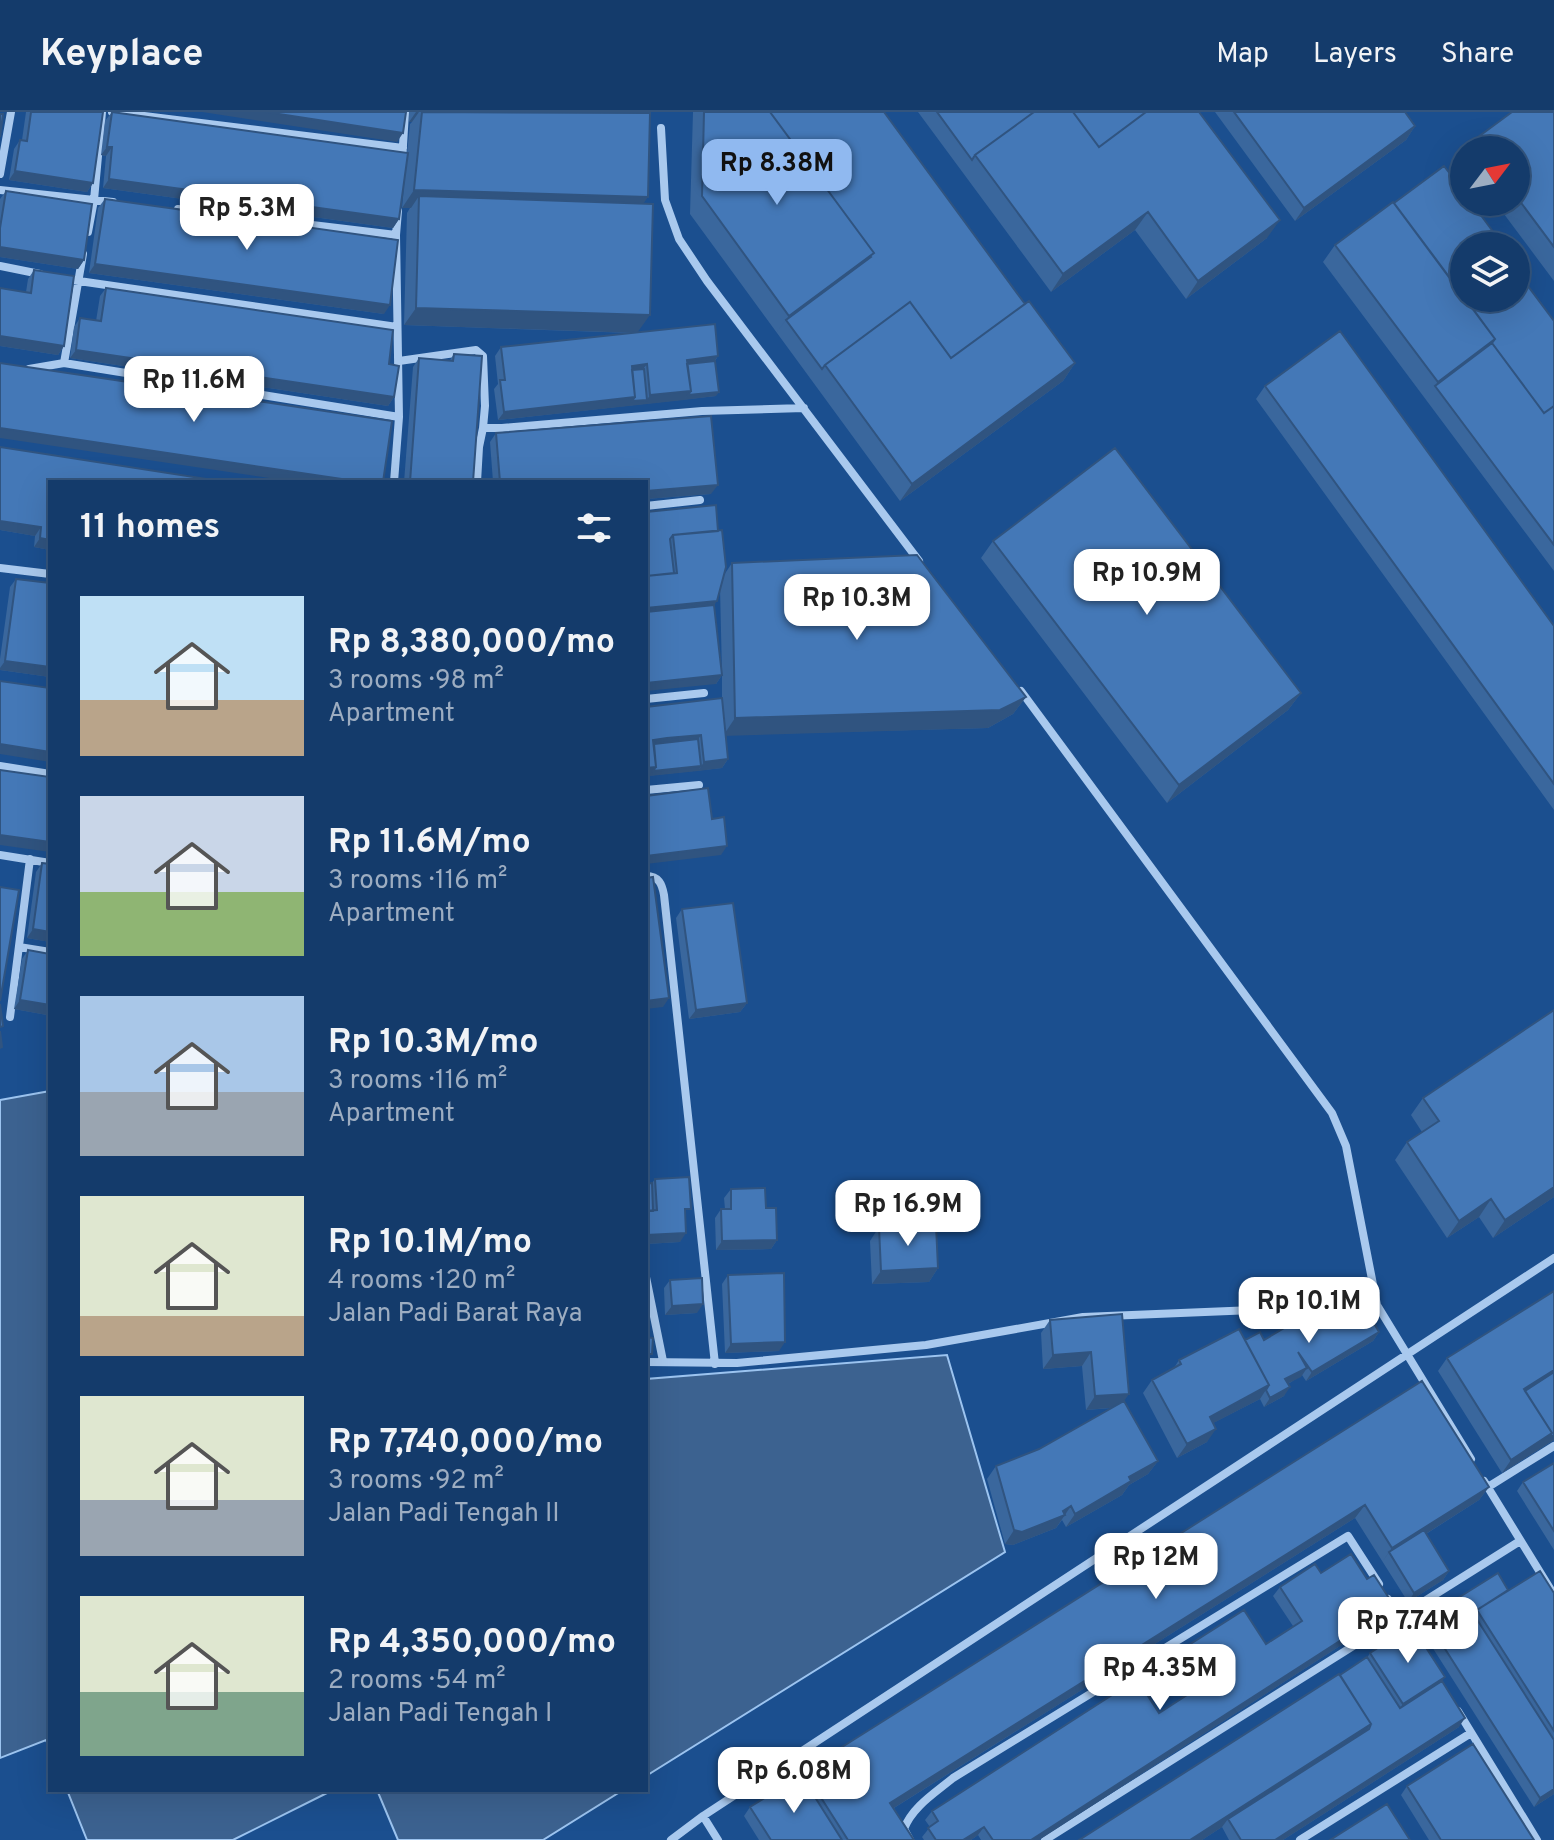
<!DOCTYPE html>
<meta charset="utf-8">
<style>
:root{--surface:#143b6b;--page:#1d4271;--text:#f1f3f6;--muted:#9dadc1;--line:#33557e;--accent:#90b9f0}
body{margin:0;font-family:Overpass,sans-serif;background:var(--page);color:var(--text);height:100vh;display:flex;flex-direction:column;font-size:30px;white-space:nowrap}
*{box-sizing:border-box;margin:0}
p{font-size:26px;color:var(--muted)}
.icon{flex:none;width:44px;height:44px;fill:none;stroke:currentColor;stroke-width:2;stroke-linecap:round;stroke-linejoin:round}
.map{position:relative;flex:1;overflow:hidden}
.sheet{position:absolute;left:48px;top:368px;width:600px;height:1312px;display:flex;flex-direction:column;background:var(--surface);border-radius:0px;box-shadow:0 8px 32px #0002,0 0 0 2px var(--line)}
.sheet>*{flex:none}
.needle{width:52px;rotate:58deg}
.buttons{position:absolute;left:1450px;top:24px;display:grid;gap:16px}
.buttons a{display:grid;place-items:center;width:80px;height:80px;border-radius:50%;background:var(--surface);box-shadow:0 8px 32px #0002,0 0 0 2px var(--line);font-size:40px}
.price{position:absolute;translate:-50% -68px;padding:0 18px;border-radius:16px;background:#fff;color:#222;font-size:26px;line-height:52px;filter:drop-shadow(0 2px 4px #0008)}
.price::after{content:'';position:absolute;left:50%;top:48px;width:24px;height:18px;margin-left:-12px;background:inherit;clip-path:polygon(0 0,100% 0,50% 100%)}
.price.current{background:var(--accent);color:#111}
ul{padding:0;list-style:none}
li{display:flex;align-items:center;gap:24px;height:200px;padding:0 32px}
li span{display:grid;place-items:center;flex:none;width:224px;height:160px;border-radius:0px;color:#555}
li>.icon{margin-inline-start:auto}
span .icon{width:96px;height:96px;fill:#fffc;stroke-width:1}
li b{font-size:34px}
h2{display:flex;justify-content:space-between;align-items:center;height:96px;padding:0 32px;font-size:34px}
header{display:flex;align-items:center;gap:48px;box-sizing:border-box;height:112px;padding:0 40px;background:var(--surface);border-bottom:2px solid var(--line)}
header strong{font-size:38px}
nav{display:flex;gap:44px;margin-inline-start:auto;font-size:28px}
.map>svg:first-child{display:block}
.water{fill:#3c6290;stroke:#9cc4f0;stroke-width:2}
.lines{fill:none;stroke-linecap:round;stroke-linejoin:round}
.minor{stroke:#a9c9ee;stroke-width:8}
.wall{fill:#3a679d;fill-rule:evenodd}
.shaded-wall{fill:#305480}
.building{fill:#4478b7;stroke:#305480;stroke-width:2}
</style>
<header>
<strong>Keyplace</strong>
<nav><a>Map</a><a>Layers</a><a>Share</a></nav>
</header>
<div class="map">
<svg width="1554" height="1728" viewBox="0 0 1554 1728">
<rect width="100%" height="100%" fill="#1b4f8f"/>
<path class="water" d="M50,979V1638L46,1628L0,1646V988Z
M947,1243L1005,1440L646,1664V1267Z
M67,1678H333L233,1728H87Z
M377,1678H623L543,1728H398Z"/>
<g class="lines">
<path class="minor" d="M112,0L403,36
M661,16L665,88L679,127L707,169L919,449
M402,50L405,0
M0,62L11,0
M0,78L113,90
M178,97L396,123
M88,120L94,88L102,0
M0,154L40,162
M65,167L397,215
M399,249L476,238L483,244L485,294L483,316
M64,251L83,142
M29,257L64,251L399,305
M394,370L399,305L396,123L398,99
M477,370L479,335L483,316H502L702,299L804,296
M646,394L700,388
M0,456L50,462
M1021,579L1332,1001L1346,1034L1377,1193L1471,1347
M646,587L704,581
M0,654L50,662
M646,678L699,673
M0,743L50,751
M646,764C659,764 662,772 664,783L715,1252
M19,835L50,840
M10,905L30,747
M646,1165L663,1249
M646,1250L737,1251L926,1233L1083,1205L1377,1193
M1484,1369L1554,1483
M1488,1375L1554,1334
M1388,1487L1413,1527
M1458,1599L1537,1728
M703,1704L718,1728
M671,1728L703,1704L1554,1146
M910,1728L904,1717C912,1695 935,1681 953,1666L1348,1424L1379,1472
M1045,1728L1520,1429
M1300,1728L1471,1621"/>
</g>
<path class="wall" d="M26,0H103L93,71L87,80L9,68L14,37L20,28H22Z
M112,0L407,41L410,12L412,10H409V0H649L643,91L638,220L718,244L715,249L716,284L498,308L494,277L498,272L495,244L501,235L632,221L404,213L407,101L410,96H402L405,63L399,107L393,116L103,76L106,44L101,43L105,9Z
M693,0H884L1025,192L1075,251L1063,269L900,389L690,102Z
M918,0H1199L1267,126L1186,187L1135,118L1051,180Z
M1215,0H1405L1415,14L1406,28L1295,109Z
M1554,0V169L1495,90H1516V38H1468L1474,28Z
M6,79L84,148L78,157L0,145V87Z
M105,87L384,202L89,161L98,96Z
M1394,91L1500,129L1497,133L1554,209V459L1323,150L1335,133Z
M34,158L64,234L58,243L0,234V176L26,180L28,167Z
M106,176L389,252L394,285L388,294L70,246L74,215L80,206L96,209L100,184Z
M454,242L473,370H404L413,255L419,246L450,248Z
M1265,274L1554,514V698L1256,287Z
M496,321L711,382L646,387V370H493L490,330Z
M226,370L50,438L34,435L35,424L0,418Z
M646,400L724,463L732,451L1026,585L1013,602L988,616L726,623L728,647L722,656L646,664V595L722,589V563L716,572ZM720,476L722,562L714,493Z
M993,429L1301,581L1288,598L1167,691L981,446Z
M16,467L50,565L0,558V547L10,475Z
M42,751L50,830L27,826L36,760Z
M682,797L747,891L740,900L689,907L676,806Z
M28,838L50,842V921L47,903L14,897L22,847Z
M1554,898V1085L1493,1126L1479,1105L1447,1126L1395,1048L1407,1030L1422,1020L1411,1003L1423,986Z
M655,1067L685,1105L680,1130L646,1132V1072L652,1071Z
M731,1077L766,1096L777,1128L771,1137L716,1138L715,1106L721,1097H725L724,1086Z
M879,1115L938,1156L929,1170L872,1172L870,1129Z
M728,1163L779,1239L725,1241L722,1172Z
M670,1168L697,1201L665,1203L664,1176Z
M1554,1179V1328L1502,1361L1438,1259L1447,1246Z
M1122,1202L1124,1289L1158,1349L1148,1362L1129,1373L1122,1383L1066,1415L1062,1408L1056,1416L1013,1433L1005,1432L987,1367L996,1354L1039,1337L1112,1296L1086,1298L1082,1254L1043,1257L1041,1221L1050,1208Z
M1331,1207L1379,1220L1373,1229L1306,1269L1302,1263L1288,1272L1284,1284L1264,1295L1260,1287L1213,1311L1207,1330L1177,1346L1143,1281L1152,1268L1174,1256L1179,1248L1245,1228H1264L1312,1209Z
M1422,1269L1489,1375L1479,1388L1426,1422L1449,1459L1443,1468L1408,1490L1355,1406L894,1696L914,1728H759L744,1704L750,1695L801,1663L804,1659Z
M1554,1351V1438L1517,1379L1523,1370Z
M1321,1461L1367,1467L1394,1494L1388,1503L1039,1728H981L978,1723L971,1728H924L922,1725L930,1715L925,1708L932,1699L1159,1601L1195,1578L1175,1547L1181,1538L1266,1532L1293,1514L1273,1484L1280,1475Z
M1508,1478L1554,1481V1682L1534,1695L1427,1527L1433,1518L1461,1500L1455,1490L1458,1486Z
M1370,1541L1442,1569L1459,1615L1283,1728H1229L1222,1715L1202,1728H1079L1340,1563L1367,1546Z
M1407,1674L1534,1728H1429L1401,1683Z"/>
<path class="shaded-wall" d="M202,0H266L403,21L397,30Z
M416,0H419L412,10H409Z
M1415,14L1406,28L1295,109L1304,96Z
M107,35H112L106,44L101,43Z
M15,59L93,71L87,80L9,68Z
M109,67L399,107L393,116L103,76Z
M414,78L648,85L636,102L419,84L411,96H402Z
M1148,100L1135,118L1051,180L1063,162Z
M1280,108L1267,126L1186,187L1198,169Z
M0,135L84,148L78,157L0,145Z
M874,141L861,158L786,208L776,221L789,204Z
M95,152L390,193L384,202L89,161Z
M416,196L650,203L637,221L404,213Z
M0,224L64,234L58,243L0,234Z
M1495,227L1483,245L1435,274L1438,270Z
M76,238L394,285L388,294L70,246Z
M718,244L712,253L684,252L687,248Z
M1075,251L1063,269L900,389L912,372Z
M647,252L640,261L629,262L632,254Z
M691,279L684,288L629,294L632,289L647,288L650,283Z
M719,280L716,284L684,288L688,283Z
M635,285L629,294L498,308L504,300Z
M0,316L362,370H296L0,326Z
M718,373L711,382L646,387V379Z
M0,409L41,415L35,424L0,418Z
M40,426L50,428V438L34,435Z
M717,489L708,502L646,508V496Z
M5,549L50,555V565L0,558V556Z
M722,563L716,572L646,579V571Z
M1301,581L1288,598L1167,691L1179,673Z
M1026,585L1013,602L988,616L723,624L735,606Z
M701,623L695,632L650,636L653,628Z
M0,632L50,640V650L0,642Z
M728,647L722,656L698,659L704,650Z
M701,654L698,659L650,664L653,659Z
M656,655L650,664H646V656Z
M0,723L50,730V740L0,733Z
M727,734L721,743L646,752V744Z
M33,817L50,820V830L27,826Z
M669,886L663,895L646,897V889Z
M20,888L50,893V899L47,903L14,897Z
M747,891L740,900L689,907L696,898Z
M1554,1075V1085L1493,1126L1505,1108Z
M1491,1087L1479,1105L1447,1126L1459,1109Z
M686,1121L680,1130L646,1132V1123Z
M777,1128L771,1137L716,1138L722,1129Z
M938,1156L929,1170L872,1172L881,1159Z
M703,1192L697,1201L665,1203L672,1194Z
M1379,1220L1373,1229L1306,1269L1312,1260Z
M785,1230L779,1239L725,1241L731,1232Z
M1091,1240L1082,1254L1043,1257L1053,1243Z
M1307,1256L1301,1265L1279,1276L1285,1267Z
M1554,1258V1265L1515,1290L1524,1277Z
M1269,1273L1260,1287L1200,1318L1210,1305Z
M1290,1275L1284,1284L1264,1295L1270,1286Z
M1129,1282L1120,1295L1086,1298L1095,1284Z
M1216,1317L1207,1330L1177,1346L1187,1332Z
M1552,1321L1554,1323V1328L1502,1361L1511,1348Z
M1158,1349L1148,1362L1129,1373L1122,1383L1066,1415L1075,1402L1129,1365Z
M1489,1375L1479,1388L1391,1444L1389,1440L1383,1449L1392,1436Z
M1365,1393L1355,1406L881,1704L890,1691Z
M1071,1394L1056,1416L1013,1433L1005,1432L1014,1418Z
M1449,1459L1443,1468L1408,1490L1414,1481Z
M1394,1494L1388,1503L1039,1728H1031Z
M1445,1565L1436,1578L1394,1605L1403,1592Z
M1465,1606L1459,1615L1283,1728H1275Z
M1371,1612L1362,1625L1228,1707L1222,1715L1202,1728H1190Z
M1554,1677V1682L1534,1695L1540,1686Z
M984,1715L978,1723L971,1728H963Z"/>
<path class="building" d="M31,0H103L93,71L15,59L20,28L27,29Z
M112,0L408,41L399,107L109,67L112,35H107Z
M266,0H406L403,21Z
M422,0L650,1L648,85L414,78Z
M704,0H770L874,141L789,204L702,84Z
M770,0H884L1025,192L951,246L910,190L825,253L822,257L786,208L871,145L870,144L874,141Z
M937,0H1034L975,43L972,48Z
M1034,0H1073L1099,35L1146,0H1199L1280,108L1198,169L1148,100L1063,162L975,43Z
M1073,0H1146L1099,35Z
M1234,0H1405L1415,14L1304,96Z
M1512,0H1554V135L1516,84V38H1482L1474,28Z
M0,2H3L0,25Z
M1444,54L1464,80V90H1471L1500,129L1493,134H1464V156L1450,166L1394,91Z
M6,79L92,92L84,148L0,135V116Z
M419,84L653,92L650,203L416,196Z
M105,87L398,128L390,193L95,152Z
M1393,90L1495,227L1438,270L1335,133Z
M34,158L74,164L64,234L0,224V176L31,181Z
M1464,158V185L1451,168Z
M1516,158L1554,209V294L1544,301L1492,231L1495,227L1465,186H1516Z
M106,176L393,218L389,252L399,254L394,285L76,238L80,206L101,209Z
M1029,189L1075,251L912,372L825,253L910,190L951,246Z
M715,212L718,244L687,248L691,279L650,283L647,252L632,254L635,285L504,300L500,268H505L501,235Z
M1340,219L1554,514V672L1265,274Z
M1492,231L1544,301L1554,294V433L1435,274Z
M454,242L482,244L473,370H410L419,246L453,249Z
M715,249L719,280L688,283L691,279L687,252Z
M0,251L392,309L383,370H362L0,316Z
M644,257L647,288L632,289L635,285L632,258Z
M711,304L718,373L646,379V370H500L496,321Z
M0,335L226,370H50V428L40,426L41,415L0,409Z
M1115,336L1301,581L1179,673L993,429Z
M716,393L718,419L673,423L670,427L674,461L646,464V400Z
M722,418L726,455L717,489L646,496V464L677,461L673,423Z
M917,443L1026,585L1000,598L735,606L732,451Z
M16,467L50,471V555L5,549Z
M714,493L722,563L646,571V500Z
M0,569L50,576V640L0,632Z
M722,586L728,647L704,650L701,623L667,626L653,628L656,655L646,656V595Z
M698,627L701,654L653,659L656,655L654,632Z
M0,658L50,665V730L0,723Z
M708,676L712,707L724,705L727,734L646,744V684Z
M42,751L50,752V820L33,817Z
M653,765L669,886L646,889V766Z
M0,775L19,778L0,889Z
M733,791L747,891L696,898L682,797Z
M28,838L50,842V893L20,888Z
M0,892L3,914L0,915Z
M1554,898V1075L1505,1108L1491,1087L1459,1109L1407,1030L1439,1009L1423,986Z
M0,919L2,935L0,936Z
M689,1065L691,1097H685L686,1121L646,1123V1099L657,1098L655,1067Z
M652,1071L653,1099H646V1072Z
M765,1076L766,1096H776L777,1128L722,1129L721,1097H731V1077Z
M936,1113L938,1156L881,1159L879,1115Z
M784,1161L785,1230L731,1232L728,1163Z
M702,1166L703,1192L672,1194L670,1168Z
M1554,1179V1258L1524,1277L1552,1321L1511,1348L1447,1246Z
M1348,1197L1367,1199L1379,1220L1312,1260L1298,1240L1307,1256L1285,1267L1290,1275L1270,1286L1266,1278L1269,1273L1245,1228L1260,1220L1264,1228L1308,1202L1312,1209L1328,1200L1331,1207Z
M1122,1202L1129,1282L1095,1284L1091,1240L1053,1243L1050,1208Z
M1239,1217L1269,1273L1210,1305L1216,1317L1187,1332L1152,1268L1181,1252L1179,1248Z
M646,1225L653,1226L652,1242H646Z
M1554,1260V1323L1549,1326L1552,1321L1525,1279Z
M1422,1269L1489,1375L1392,1436L1365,1393L890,1691L914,1728H848L804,1659Z
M1124,1289L1158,1349L1129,1365L1131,1369L1075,1402L1071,1394L1063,1399L1065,1403L1022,1420L1014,1418L996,1354L1039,1337Z
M1554,1351V1419L1523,1370Z
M1424,1418L1449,1459L1414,1481L1389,1440Z
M1351,1442L1367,1467L1374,1463L1394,1494L1031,1728H993L984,1715L963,1728H936L928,1716L938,1709L932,1699L1137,1567L1159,1601L1204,1572L1181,1538L1244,1498L1266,1532L1302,1509L1280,1475L1315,1452L1321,1461Z
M1540,1459L1554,1481V1619L1477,1498Z
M1498,1461L1508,1478L1477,1498L1474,1502L1469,1495L1465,1498L1458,1486Z
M1469,1495L1554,1628V1677L1540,1686L1433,1518Z
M1412,1514L1445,1565L1403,1592L1370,1541Z
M1367,1545L1400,1596L1442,1569L1465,1606L1275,1728H1241L1228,1707L1369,1617L1371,1612L1340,1563Z
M1339,1562L1371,1612L1190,1728H1079Z
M1473,1632L1534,1728H1441L1407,1674Z
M801,1663L842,1728H771L750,1695Z
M1387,1692L1410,1728H1330Z"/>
</svg>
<div class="buttons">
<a><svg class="needle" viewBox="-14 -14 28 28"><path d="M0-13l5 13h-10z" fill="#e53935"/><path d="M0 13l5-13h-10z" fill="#9dadc1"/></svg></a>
<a><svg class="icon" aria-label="layers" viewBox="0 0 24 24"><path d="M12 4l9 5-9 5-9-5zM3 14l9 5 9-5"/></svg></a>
</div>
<b class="price current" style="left:777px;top:95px">Rp 8.38M</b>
<b class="price" style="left:247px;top:140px">Rp 5.3M</b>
<b class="price" style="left:194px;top:312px">Rp 11.6M</b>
<b class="price" style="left:1147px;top:505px">Rp 10.9M</b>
<b class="price" style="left:857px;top:530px">Rp 10.3M</b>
<b class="price" style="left:908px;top:1136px">Rp 16.9M</b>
<b class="price" style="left:1309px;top:1233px">Rp 10.1M</b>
<b class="price" style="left:1156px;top:1489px">Rp 12M</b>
<b class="price" style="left:1408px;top:1553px">Rp 7.74M</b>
<b class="price" style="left:1160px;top:1600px">Rp 4.35M</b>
<b class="price" style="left:794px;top:1703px">Rp 6.08M</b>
<section class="sheet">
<h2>11 homes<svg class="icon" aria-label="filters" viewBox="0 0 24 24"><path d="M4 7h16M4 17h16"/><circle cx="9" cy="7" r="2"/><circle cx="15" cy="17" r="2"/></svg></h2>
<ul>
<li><span style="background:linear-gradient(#bfe0f5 65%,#b9a48a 0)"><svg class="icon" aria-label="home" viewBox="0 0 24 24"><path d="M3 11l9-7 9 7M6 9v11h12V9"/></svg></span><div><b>Rp 8,380,000/mo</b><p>3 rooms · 98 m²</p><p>Apartment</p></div></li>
<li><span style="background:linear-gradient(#c9d6e8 60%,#8fb573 0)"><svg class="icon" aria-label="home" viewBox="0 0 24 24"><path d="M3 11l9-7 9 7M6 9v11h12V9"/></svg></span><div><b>Rp 11.6M/mo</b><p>3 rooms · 116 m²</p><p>Apartment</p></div></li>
<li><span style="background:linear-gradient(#a9c7e8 60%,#9aa5b1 0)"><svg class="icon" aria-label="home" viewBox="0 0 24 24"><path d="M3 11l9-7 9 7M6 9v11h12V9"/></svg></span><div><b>Rp 10.3M/mo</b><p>3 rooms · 116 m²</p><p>Apartment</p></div></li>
<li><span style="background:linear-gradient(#dfe7d0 75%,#b9a48a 0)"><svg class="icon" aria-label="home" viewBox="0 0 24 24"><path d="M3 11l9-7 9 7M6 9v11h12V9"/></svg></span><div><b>Rp 10.1M/mo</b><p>4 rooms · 120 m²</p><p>Jalan Padi Barat Raya</p></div></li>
<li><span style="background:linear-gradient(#dfe7d0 65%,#9aa5b1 0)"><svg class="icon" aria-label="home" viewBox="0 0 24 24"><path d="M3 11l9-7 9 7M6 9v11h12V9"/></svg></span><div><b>Rp 7,740,000/mo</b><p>3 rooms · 92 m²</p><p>Jalan Padi Tengah II</p></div></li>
<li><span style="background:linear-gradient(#dfe7d0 60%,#7fa58c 0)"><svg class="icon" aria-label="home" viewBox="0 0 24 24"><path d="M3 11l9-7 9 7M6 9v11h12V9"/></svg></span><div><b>Rp 4,350,000/mo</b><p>2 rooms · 54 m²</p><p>Jalan Padi Tengah I</p></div></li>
</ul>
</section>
</div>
